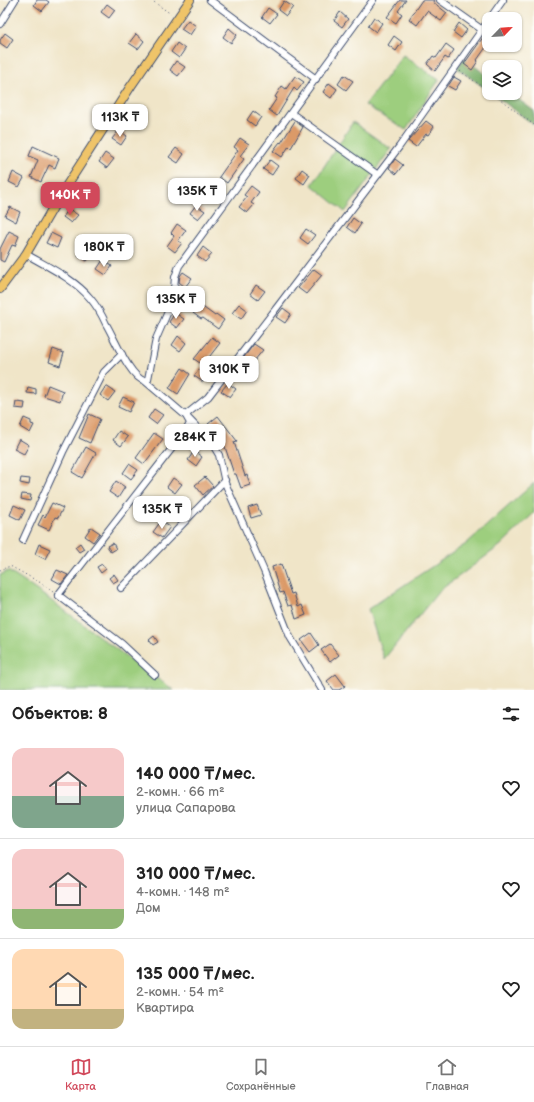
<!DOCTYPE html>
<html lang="ru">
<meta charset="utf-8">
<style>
:root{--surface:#fff;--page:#f6f6f6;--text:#222;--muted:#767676;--line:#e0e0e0;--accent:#d1495b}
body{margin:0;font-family:"Balsamiq Sans",sans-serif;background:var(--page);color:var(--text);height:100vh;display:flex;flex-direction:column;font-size:15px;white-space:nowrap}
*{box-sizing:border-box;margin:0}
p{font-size:13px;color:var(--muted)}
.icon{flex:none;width:22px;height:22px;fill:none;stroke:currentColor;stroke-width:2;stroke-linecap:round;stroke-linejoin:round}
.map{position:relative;height:690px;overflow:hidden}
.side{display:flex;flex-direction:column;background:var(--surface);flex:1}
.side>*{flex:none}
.needle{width:26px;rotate:65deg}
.buttons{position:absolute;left:482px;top:12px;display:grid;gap:8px}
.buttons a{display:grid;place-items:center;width:40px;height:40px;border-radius:8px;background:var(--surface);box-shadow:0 1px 3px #0004;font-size:20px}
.price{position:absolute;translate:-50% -34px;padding:0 9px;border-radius:8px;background:#fff;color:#222;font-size:13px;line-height:26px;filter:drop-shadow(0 1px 2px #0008)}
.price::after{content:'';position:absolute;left:50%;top:24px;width:12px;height:9px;margin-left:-6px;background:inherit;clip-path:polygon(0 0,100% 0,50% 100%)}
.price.selected{background:var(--accent);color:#fff}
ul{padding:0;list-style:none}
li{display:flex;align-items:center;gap:12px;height:100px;padding:0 12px}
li+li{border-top:1px solid var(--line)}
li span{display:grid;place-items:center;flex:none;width:112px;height:80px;border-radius:12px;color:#555}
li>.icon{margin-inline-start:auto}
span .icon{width:48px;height:48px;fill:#fffc;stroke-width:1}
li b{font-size:17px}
h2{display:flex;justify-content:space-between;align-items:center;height:48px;padding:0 12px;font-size:17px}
.dock{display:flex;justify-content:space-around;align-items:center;height:56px;border-top:1px solid var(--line);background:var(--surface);font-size:11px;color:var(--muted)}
.dock a{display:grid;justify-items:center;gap:2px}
.dock .selected{color:var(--accent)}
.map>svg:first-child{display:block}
.green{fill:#9dce7e;stroke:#5c7e6e}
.forest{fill:#7eb16d;stroke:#4c7066}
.building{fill:#db9a67}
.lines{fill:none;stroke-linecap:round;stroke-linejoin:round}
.minor-casing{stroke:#3b4a6e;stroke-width:8}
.major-casing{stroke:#3b4a6e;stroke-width:10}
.path{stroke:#3b4a6e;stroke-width:1;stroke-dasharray:1 3;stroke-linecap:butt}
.minor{stroke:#fff;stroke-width:6}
.major{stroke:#efc469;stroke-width:8}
</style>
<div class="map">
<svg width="534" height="690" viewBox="0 0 534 690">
<rect width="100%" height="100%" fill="#fdfcf7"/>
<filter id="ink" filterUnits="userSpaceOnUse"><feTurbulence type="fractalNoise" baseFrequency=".025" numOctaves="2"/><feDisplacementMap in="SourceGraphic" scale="8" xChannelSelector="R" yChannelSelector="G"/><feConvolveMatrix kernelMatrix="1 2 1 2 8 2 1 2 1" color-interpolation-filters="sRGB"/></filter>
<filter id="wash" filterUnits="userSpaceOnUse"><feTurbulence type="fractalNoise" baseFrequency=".012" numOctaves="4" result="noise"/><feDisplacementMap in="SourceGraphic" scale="16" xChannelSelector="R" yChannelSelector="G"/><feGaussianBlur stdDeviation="0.9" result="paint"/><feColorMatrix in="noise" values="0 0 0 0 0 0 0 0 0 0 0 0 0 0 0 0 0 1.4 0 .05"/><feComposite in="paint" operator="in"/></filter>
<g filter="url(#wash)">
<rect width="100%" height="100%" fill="#f0e5c8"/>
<path class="green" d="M403,55L439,80L406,130L365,105Z
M353,122L391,149L345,212L312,185Z
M534,483V513L501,545L439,591L384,659L368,609L466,544Z
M8,571C65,608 117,652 174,690H0V575Z"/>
<path class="forest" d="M464,58L489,77V91L457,68Z
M492,93H510L534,111V125Z"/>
<g id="blocks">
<path class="building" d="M37,0H46L49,2L42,11L34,5Z
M400,0H406L398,11L402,14L396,23L387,17Z
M422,0H434L433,2L447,13L441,21L427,11L417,25L409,19Z
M284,1L293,7L286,16L278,10Z
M107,4L115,10L109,18L101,12Z
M268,8L277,14L270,23L262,17Z
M340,12L348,19L342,27L334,21Z
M374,17L382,23L376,32L368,26Z
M188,20L196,26L190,35L181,29Z
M459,23L467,30L461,38L453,32Z
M229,28L237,35L231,43L223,37Z
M489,29V43L477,60L478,61L472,70L464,64Z
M5,33L13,39L7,48L0,43V40Z
M136,34L144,41L138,49L129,43Z
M394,36L402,42L396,51L388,45Z
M177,43L185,49L179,58L171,52Z
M446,44L454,50L448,59L445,57L435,71L427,64L433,56L436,58Z
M176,61L185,67L178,76L170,70Z
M344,75L353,81L346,90L338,84Z
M295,76L304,82L297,91L294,88L277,116L269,110L277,98L275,97L282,86L286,89Z
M454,77L461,81L455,90L448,86Z
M329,83L337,89L331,98L323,92Z
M135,111L143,118L137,126L128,120Z
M253,111L261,117L255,126L247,120Z
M295,121L303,127L291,148L289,146L282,157L273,151L280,142L281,143Z
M426,121L434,127L428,135L426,134L416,147L408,141Z
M119,130L127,136L121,145L112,139Z
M240,138L249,144L240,156L244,159L227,183L219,177L238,150L234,147Z
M33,146L59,158L55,168L49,165L41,182L31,177L38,160L29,156Z
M176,148L184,154L178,163L169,157Z
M105,153L114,159L107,168L99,162Z
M395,159L403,165L396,174L389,168Z
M270,160L278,166L272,175L263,169Z
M302,169L310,175L304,184L296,178Z
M13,172L24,178L19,187L9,182Z
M251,186L259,192L251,203L254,205L247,213L239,207L247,197L244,195Z
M206,187L214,193L208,202L199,196Z
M196,205L205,211L198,219L190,213Z
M10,207L20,212L16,222L5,216Z
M69,209L78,215L71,223L63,217Z
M353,218L361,224L355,233L347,227Z
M177,224L186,230L178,241L182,243L175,252L167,246L174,236L171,233Z
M306,229L315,235L308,244L300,238Z
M9,231L19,236L15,246L12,245L4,262L0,260V249Z
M51,233L61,238L57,248L46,243Z
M85,246L93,252L87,261L78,255Z
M203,247L212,254L205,262L197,256Z
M103,260L112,266L106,275L97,269Z
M314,269L322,275L306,294L298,288Z
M183,272L192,278L185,287L179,282L180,276Z
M256,285L265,291L258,300L250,294Z
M186,292L194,298L193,300L215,316L216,314L224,320L218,329L203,318L201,319L193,313L194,312L179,301Z
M239,304L247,310L241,319L232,313Z
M283,308L291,314L285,323L276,317Z
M175,313L184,319L177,328L169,322Z
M178,336L186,343L180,351L172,345Z
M212,337L220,343L203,365L194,359Z
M254,344L263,350L246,371L238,365Z
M53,349L64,353L60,366L49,362Z
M201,367L209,373L203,382L194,376Z
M182,368L190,374L178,394L169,388Z
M228,383L236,389L230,397L221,391Z
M48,385L63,391L60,401L44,396Z
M106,386L115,392L108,401L100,395Z
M28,387L36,389V394L27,393Z
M123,397L134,402L129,412L118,407Z
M16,402L25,403L24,409L15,408Z
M154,409L163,415L156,424L148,418Z
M89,414L100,419L90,443L79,438Z
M218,416L237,441L234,442L245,476L247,475L250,485L241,488L236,474H234L225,447L208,424Z
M24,418L31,421V424L34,425L30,433L20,427Z
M119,431L128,437L121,446L113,440Z
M154,433L163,439L144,464L136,458Z
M19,439L29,445L24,454L14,449Z
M86,447L96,453L82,478L72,472Z
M194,451L202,457L196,466L188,460Z
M129,464L138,470L131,479L123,473Z
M205,477L213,486L203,495L195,485Z
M21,478L30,479L29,485L20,483Z
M173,478L182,484L175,493L167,487Z
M116,481L125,487L118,498L109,492Z
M22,494L31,495L30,501L21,499Z
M183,499L190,509L180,517L172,507Z
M52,503L63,508L58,518L55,517L49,530L38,525L43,515L45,517Z
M14,505L25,510L20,520L10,515Z
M257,505L261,515L251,518L248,508Z
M161,521L170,527L162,538L153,532Z
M91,527L100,533L93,542L85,536Z
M80,543L84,549L79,552L75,547Z
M113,543L116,549L111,552L107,546Z
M39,544L50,549L45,559L35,554Z
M102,564L106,569L101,573L97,567Z
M281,564L291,594L294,593L298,607L302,605L306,615L296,619L292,605L288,606L283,592L280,593L272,567Z
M57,570L68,575L61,584L52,579Z
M114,574L118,580L113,583L109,578Z
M311,633L319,645L310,652L301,640Z
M154,636L158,642L153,645L149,640Z
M330,644L339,655L330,662L321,650Z
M336,674L345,686L339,690H334L327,681Z"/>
</g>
</g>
<g filter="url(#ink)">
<use href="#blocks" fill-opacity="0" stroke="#3b4a6e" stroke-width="1"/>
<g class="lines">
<g class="minor-casing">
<path id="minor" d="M210,0L316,79
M440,0L481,29
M0,24L15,0
M291,113L378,175
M26,254C48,267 73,278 90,298C96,305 102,315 106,324C114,337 130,378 145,381L148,379L156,339L173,300L175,277L179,266L373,0
M145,381L186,416L212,443L216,450L219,455L225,483L264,571L290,637L322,690
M23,540L63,452L104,372L122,354
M121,588L225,480
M155,675L122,644L58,595L187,429L190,423L186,416L188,413L208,397L278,306L399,147L503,0"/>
</g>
<g class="major-casing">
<path id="major" d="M0,289L26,254L58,199L131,86L190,0"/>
</g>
<path class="path" d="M151,0L171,14
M460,71L489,91
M492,93L534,125
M0,570L10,566L41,583L53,592"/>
<use href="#minor" class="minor"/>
<use href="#major" class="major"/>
</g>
</g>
</svg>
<div class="buttons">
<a><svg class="needle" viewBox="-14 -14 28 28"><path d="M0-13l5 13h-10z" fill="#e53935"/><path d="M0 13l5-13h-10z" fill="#767676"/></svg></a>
<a><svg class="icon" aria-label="layers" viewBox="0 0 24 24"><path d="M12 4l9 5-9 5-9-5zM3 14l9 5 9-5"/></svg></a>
</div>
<b class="price" style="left:120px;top:138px">113K ₸</b>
<b class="price" style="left:197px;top:212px">135K ₸</b>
<b class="price selected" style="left:70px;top:216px">140K ₸</b>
<b class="price" style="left:104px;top:268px">180K ₸</b>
<b class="price" style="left:176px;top:320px">135K ₸</b>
<b class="price" style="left:229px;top:390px">310K ₸</b>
<b class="price" style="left:195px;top:458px">284K ₸</b>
<b class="price" style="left:162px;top:530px">135K ₸</b>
</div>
<section class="side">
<h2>Объектов: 8<svg class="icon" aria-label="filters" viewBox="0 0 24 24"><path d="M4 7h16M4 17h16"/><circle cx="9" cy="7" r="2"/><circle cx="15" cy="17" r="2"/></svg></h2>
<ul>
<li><span style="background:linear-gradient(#f6c9c9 60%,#7fa58c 0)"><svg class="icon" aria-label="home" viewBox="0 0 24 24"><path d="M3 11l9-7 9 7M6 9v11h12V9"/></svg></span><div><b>140 000 ₸/мес.</b><p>2-комн. · 66 m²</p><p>улица Сапарова</p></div><svg class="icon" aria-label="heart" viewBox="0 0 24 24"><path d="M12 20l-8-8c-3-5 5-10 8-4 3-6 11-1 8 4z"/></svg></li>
<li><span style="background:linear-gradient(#f6c9c9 75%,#8fb573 0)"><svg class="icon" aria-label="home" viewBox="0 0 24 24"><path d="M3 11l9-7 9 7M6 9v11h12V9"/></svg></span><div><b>310 000 ₸/мес.</b><p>4-комн. · 148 m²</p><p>Дом</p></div><svg class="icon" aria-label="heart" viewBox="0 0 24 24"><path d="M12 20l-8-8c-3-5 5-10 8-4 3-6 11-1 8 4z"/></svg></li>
<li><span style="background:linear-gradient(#ffd9b3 75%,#c2b280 0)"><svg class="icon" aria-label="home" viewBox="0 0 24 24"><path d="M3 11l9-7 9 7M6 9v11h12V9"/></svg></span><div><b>135 000 ₸/мес.</b><p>2-комн. · 54 m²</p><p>Квартира</p></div><svg class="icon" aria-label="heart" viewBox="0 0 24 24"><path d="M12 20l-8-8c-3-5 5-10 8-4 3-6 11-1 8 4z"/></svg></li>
</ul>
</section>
<nav class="dock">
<a class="selected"><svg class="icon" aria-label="map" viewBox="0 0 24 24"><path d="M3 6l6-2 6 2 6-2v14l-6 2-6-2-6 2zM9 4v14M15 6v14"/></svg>Карта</a>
<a><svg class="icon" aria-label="saved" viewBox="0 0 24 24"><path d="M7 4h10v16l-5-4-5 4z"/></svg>Сохранённые</a>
<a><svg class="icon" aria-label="home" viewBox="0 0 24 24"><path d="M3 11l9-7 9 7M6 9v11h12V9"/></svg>Главная</a>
</nav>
